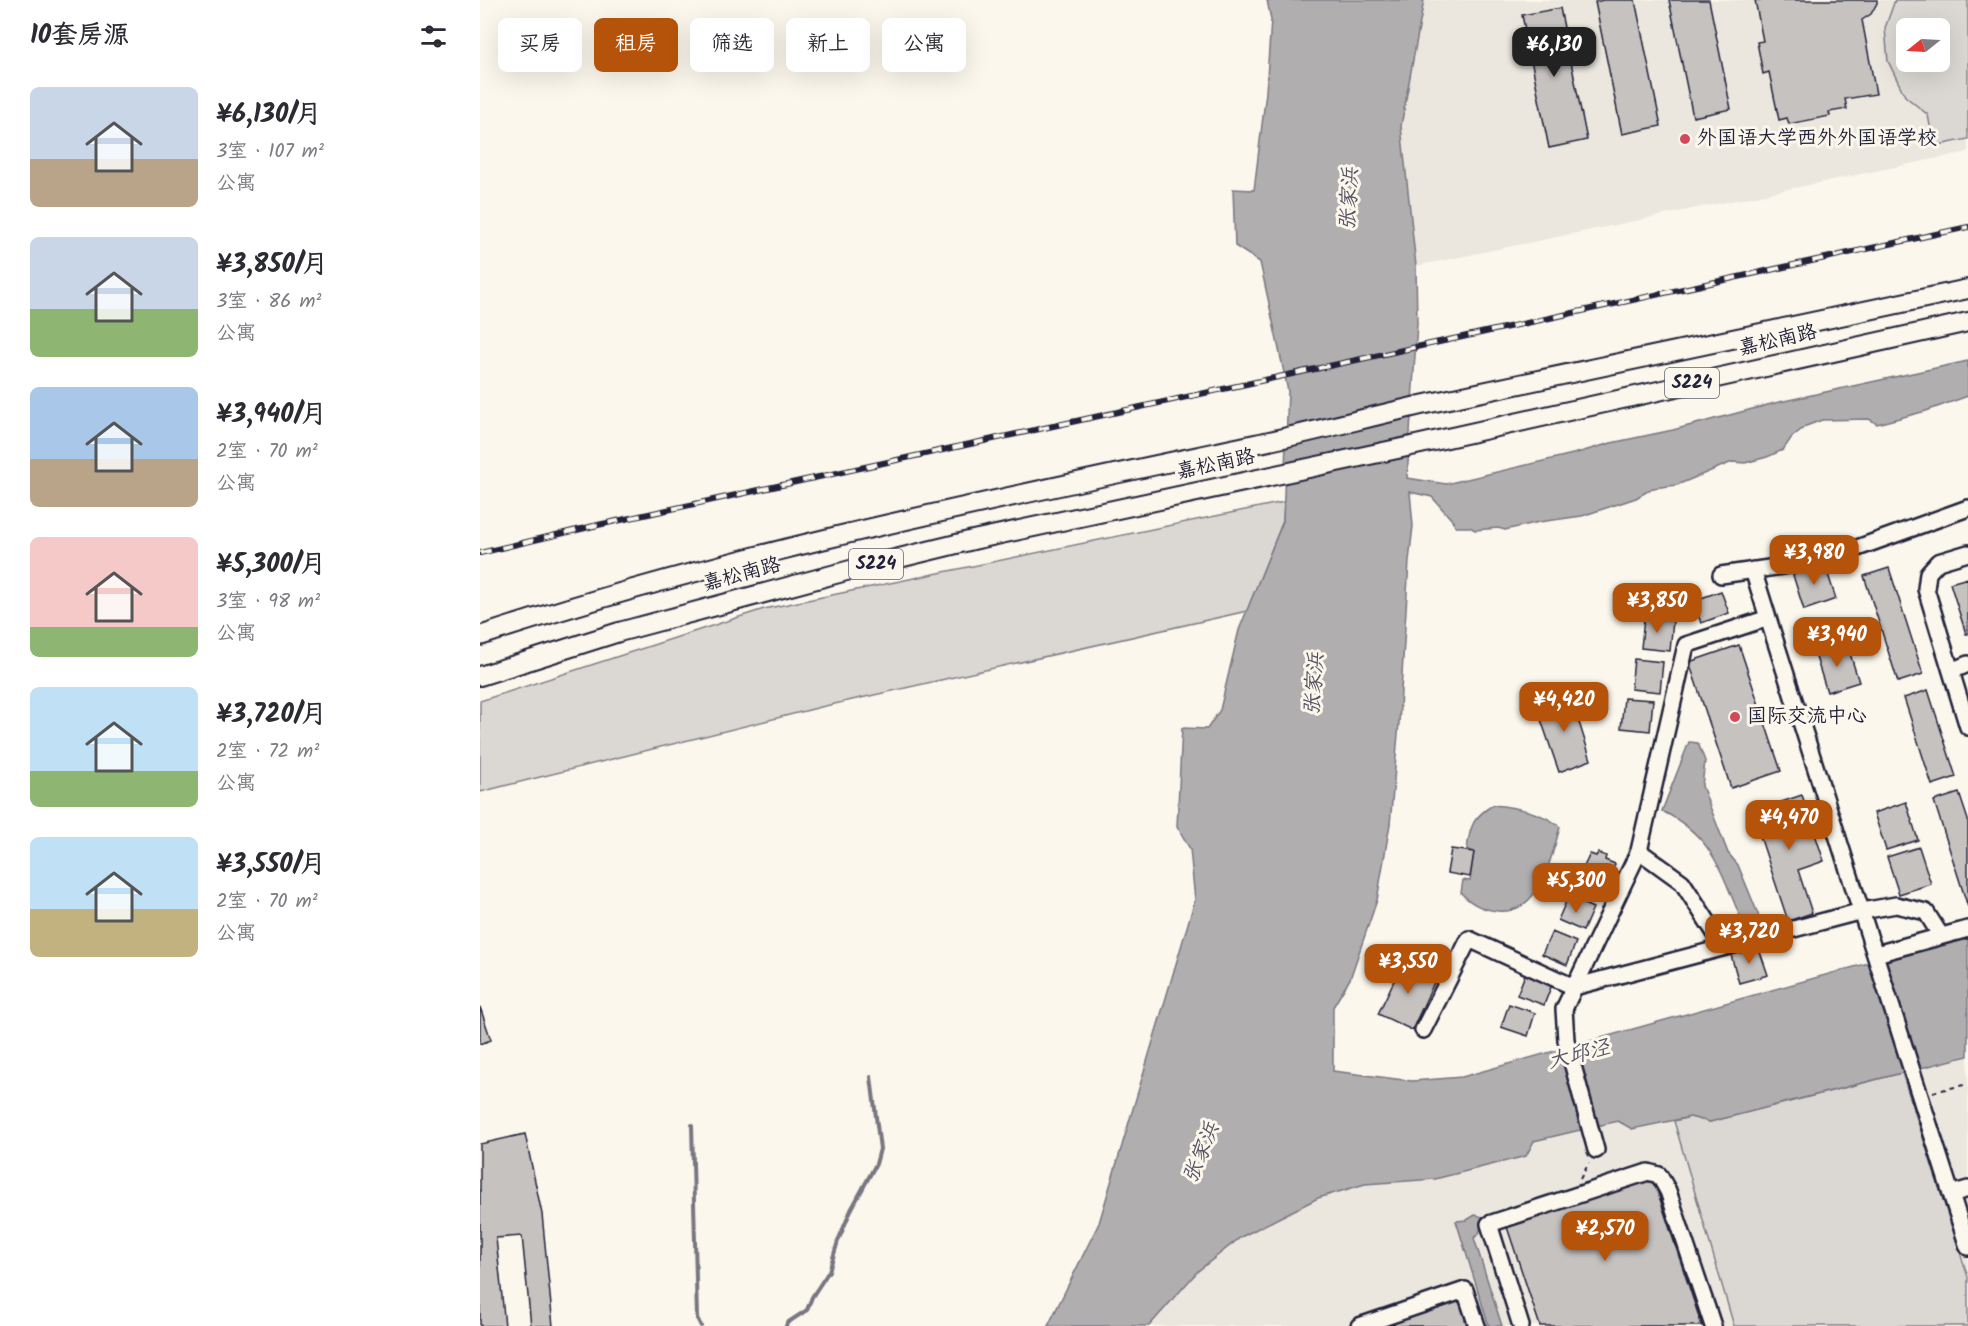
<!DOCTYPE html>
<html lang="zh">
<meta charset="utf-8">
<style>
:root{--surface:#fff;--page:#f2f2f3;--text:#2b2b33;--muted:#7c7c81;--accent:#b45309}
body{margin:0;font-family:Kalam,"LXGW WenKai TC",sans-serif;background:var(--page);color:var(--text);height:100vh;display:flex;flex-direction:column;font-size:22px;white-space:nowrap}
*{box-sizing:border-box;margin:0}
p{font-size:20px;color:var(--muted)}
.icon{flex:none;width:33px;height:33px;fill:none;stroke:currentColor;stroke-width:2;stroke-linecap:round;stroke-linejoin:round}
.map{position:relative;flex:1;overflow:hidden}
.side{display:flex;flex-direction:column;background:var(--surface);width:480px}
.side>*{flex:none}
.guide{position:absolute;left:18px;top:18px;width:570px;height:54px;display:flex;gap:12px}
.needle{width:39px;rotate:252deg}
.tools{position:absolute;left:1416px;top:18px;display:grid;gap:12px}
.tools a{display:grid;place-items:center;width:54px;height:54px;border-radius:9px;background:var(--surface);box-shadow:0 6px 24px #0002;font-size:30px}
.price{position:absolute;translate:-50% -51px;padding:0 14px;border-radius:12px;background:var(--accent);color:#fff;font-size:20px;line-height:39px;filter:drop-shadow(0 2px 3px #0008)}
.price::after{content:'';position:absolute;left:50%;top:36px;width:18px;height:14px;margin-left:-9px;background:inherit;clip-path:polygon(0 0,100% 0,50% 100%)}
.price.on{background:#222;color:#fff}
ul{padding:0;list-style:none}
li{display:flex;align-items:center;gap:18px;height:150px;padding:0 30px}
li span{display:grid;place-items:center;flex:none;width:168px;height:120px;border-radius:9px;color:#555}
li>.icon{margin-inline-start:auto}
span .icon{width:72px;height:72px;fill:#fffc;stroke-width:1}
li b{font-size:26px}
h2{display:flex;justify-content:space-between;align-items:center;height:72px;padding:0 30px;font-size:26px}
.chip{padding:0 21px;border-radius:9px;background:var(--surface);box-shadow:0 6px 24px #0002;font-size:21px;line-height:54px}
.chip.on{background:var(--accent);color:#fff}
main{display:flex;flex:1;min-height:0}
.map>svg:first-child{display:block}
.built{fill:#ebe7df;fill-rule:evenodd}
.green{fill:#dbd8d3;stroke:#7e7d87;stroke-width:1.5;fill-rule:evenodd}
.water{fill:#b1aeb0;stroke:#787681;stroke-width:1.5}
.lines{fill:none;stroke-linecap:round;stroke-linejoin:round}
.stream{stroke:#787681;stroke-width:4}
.building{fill:#c6c2c0;stroke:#22223b;stroke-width:1.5}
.minor-casing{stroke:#22223b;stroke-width:20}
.major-casing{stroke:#22223b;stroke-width:22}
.path{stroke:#22223b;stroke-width:2;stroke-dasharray:4.5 4.5;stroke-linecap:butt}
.minor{stroke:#fbf7ec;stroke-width:15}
.major{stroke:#fbf7ec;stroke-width:18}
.rail-casing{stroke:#22223b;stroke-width:6}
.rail{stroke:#fbf7ec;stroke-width:4;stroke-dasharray:11;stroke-linecap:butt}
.poi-dot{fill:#d1495b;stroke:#fbf7ec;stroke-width:2}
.labels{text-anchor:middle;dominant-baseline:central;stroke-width:6;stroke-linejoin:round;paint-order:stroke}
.shield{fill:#fbf7ec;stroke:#636270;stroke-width:1.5}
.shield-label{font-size:18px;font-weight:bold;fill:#22223b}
.poi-label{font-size:20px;fill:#22223b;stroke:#fbf7ec;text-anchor:start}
.street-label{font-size:20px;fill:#22223b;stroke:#fbf7ec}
.water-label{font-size:21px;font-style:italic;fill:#545364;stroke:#fbf7ec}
</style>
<main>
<section class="side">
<h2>10套房源<svg class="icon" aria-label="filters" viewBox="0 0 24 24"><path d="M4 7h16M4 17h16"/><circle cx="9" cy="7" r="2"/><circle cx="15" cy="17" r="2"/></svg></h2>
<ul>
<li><span style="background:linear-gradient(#c9d6e8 60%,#b9a48a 0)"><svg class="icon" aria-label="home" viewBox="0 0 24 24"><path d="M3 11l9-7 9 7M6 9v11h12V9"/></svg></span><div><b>¥6,130/月</b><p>3室 · 107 m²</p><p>公寓</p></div></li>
<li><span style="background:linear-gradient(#c9d6e8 60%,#8fb573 0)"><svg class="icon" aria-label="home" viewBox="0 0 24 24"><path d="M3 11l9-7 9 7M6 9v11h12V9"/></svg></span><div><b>¥3,850/月</b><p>3室 · 86 m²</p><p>公寓</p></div></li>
<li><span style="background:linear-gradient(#a9c7e8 60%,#b9a48a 0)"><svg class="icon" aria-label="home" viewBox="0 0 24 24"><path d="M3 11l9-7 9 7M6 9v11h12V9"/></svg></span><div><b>¥3,940/月</b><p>2室 · 70 m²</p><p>公寓</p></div></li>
<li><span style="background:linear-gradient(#f6c9c9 75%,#8fb573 0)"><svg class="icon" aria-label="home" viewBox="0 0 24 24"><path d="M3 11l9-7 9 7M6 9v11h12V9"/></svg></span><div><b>¥5,300/月</b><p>3室 · 98 m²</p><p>公寓</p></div></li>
<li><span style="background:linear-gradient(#bfe0f5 70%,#8fb573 0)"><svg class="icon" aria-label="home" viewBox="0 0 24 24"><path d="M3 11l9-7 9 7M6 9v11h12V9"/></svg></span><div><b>¥3,720/月</b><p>2室 · 72 m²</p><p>公寓</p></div></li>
<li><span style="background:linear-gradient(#bfe0f5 60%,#c2b280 0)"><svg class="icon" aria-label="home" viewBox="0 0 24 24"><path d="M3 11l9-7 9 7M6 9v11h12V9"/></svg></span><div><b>¥3,550/月</b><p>2室 · 70 m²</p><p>公寓</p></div></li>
</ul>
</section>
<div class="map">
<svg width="1488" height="1326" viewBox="0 0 1488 1326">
<rect width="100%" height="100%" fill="#fbf7ec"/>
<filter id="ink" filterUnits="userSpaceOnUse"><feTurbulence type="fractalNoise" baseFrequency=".0167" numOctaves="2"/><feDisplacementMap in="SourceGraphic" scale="12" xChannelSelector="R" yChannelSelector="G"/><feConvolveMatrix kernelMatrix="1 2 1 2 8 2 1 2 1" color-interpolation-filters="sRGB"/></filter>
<g filter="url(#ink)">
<path class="built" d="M944,0H1488V152L936,266L921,126ZM1426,28H1460V62H1426Z
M1488,1056V1326H669L718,1271L761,1237L838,1198L885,1184L955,1179L1054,1142L1139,1121L1152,1129L1343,1094Z"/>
<path class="green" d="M1415,0H1488V139L1454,146L1448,115L1425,96L1408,61L1405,28ZM1460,28V62H1426V28Z
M804,502L803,521L767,611L341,707L0,792V701L284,609Z
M1422,1073L1488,1277V1326H1254L1194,1121L1210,1117L1230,1122Z"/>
<path class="water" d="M787,0H944L921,126L936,266L937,324L927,478L966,484L1097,453L1131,443L1193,430L1295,403L1488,361V396L1446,411L1397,424L1389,419L1342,420L1326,426L1312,437L1303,450L1287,457L1265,463L1252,462L1197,485L1173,488L1156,498L1102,516L1059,522L1025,530L1018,528L995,530L990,527H976L972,520L952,497L930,492L933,526L929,561L919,723L910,824L897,900L870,979L853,1007V1071L932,1081L982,1077L1488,935V1056L1230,1122L1210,1117L1152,1129L1138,1121L1054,1141L1046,1156L955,1179L885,1184L838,1198L761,1237L718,1271L669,1326H568L619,1223L715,900L710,849L697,826L702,728L727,729L740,710L759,630L803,521L808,391L780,262L755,246L753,189L774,190L786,92L791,20Z
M1209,742L1218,743L1225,761L1222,786L1248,853L1258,865L1278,914L1281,928L1277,935L1267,932C1242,880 1239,839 1182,811Z
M1013,805C1035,807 1063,812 1080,827C1071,858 1060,915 1018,911C1004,910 991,904 981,893L983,880L990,881L994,852L987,849C990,826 993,817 1013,805Z
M995,1215L1003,1217L999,1234L994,1238L1022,1326H1009L976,1221L987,1220Z"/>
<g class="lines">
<path class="stream" d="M212,1125L217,1318L221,1326
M306,1326L307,1323L327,1310L332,1297L349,1271L358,1241L371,1210L396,1164L400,1149L391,1077"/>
</g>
<path class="building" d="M1123,0H1155L1181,126L1142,134L1115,2Z
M1189,0H1229L1251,109L1213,117Z
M1275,0H1397V3L1391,14L1382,20L1396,94L1365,99L1367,109L1349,112L1350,116L1309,124L1307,118L1299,120L1289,72L1283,74L1277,42L1283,41Z
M1080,8L1107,140L1069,148L1042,15Z
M1344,562L1356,599L1324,610L1312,572Z
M1409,568L1443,674L1418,682L1384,576Z
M1488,578V634H1486L1470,583Z
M1241,591L1249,613L1221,623L1213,601Z
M1164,618L1193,621L1190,651L1161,648Z
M1367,644L1379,682L1347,692L1335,654Z
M1259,645L1301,771L1251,788L1209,662Z
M1154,659L1183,662L1180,692L1151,689Z
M1448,690L1476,777L1452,785L1424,698Z
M1090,694L1111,760L1079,772L1056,705Z
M1144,698L1173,700L1170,731L1141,728Z
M1479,793L1488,820V907L1454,801Z
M1322,795L1344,861L1318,870L1332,913L1308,921L1272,812Z
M1426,802L1438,840L1406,850L1394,813Z
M1439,847L1451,884L1419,894L1407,857Z
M971,849L994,852L990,877L967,873Z
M1118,853L1126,856L1125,860L1135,864L1127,882L1118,877L1114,886L1105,882L1107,878L1100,875L1110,854L1116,856Z
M1088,897L1113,908L1103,931L1078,920Z
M1072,932L1096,942L1087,965L1062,954Z
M1278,946L1288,975L1259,983L1251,955Z
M924,960L957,976L932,1030L898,1014Z
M1046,972L1073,982L1064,1005L1037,995Z
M1029,1004L1055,1013L1048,1036L1021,1027Z
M0,1007L11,1040L0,1044Z
M45,1134L62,1214L73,1326H51L42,1236L16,1238L25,1326H0V1144Z
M1172,1175L1222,1326H1060L1026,1224Z
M985,1298L995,1326H910L909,1323Z"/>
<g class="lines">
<g class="minor-casing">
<path id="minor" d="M1488,553L1458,562L1448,573L1446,589L1488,727
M1273,570L1288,618
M1241,575L1344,560L1488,508
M1471,671L1488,664
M1159,851L1202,882L1244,947
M1396,954L1488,929
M943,1030L989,939L1094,987L1382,911L1416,905L1446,912L1461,936
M1116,1150L1086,1040L1084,1009L1159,851L1206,645L1288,618L1488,1247
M1471,1194L1488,1189
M879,1326L985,1290L997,1326
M1041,1326L1009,1224L1168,1172L1179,1175L1188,1191L1233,1326"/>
</g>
<g class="major-casing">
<path id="major" d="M0,636C254,552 514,500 775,444C835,432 895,415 955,402C1132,364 1310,327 1488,289
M0,676L139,632L374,569L493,540L936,445L1488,322"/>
</g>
<path class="path" d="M1453,1092L1488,1084
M1100,1179L1109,1163"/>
<use href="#minor" class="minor"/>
<use href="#major" class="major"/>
<g class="rail-casing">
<path id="rail" d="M0,553L118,525L1488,227"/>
</g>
<use href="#rail" class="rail"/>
</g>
</g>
<g class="poi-dot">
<circle cx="1205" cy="139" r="6"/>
<circle cx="1255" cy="717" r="6"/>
</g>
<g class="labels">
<g class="shield">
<rect x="1185" y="368" width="54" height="30" rx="4.5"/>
<rect x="369" y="549" width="54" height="30" rx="4.5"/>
</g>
<g class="shield-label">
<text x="1212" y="383">S224</text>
<text x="396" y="564">S224</text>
</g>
<g class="poi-label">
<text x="1217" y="139">外国语大学西外外国语学校</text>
<text x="1267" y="717">国际交流中心</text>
</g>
<g class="street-label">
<text transform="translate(1298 341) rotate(-13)">嘉松南路</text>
<text transform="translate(736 465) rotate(-12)">嘉松南路</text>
<text transform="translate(262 575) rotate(-15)">嘉松南路</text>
</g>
<g class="water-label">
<text transform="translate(870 199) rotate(-87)">张家浜</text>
<text transform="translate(835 684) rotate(-86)">张家浜</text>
<text transform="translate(1099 1055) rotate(-14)">大邱泾</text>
<text transform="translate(722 1153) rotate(-68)">张家浜</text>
</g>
</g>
</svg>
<div class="tools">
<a><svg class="needle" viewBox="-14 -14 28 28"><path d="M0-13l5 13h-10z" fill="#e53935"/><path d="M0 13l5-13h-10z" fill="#7c7c81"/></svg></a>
</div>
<b class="price on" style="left:1074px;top:78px">¥6,130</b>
<b class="price" style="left:1334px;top:586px">¥3,980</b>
<b class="price" style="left:1177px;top:634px">¥3,850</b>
<b class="price" style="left:1357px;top:668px">¥3,940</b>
<b class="price" style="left:1084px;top:733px">¥4,420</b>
<b class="price" style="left:1309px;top:851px">¥4,470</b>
<b class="price" style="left:1096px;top:914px">¥5,300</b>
<b class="price" style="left:1269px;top:965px">¥3,720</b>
<b class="price" style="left:928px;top:995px">¥3,550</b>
<b class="price" style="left:1125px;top:1262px">¥2,570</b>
<div class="guide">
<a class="chip">买房</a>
<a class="chip on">租房</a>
<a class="chip">筛选</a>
<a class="chip">新上</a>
<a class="chip">公寓</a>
</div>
</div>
</main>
